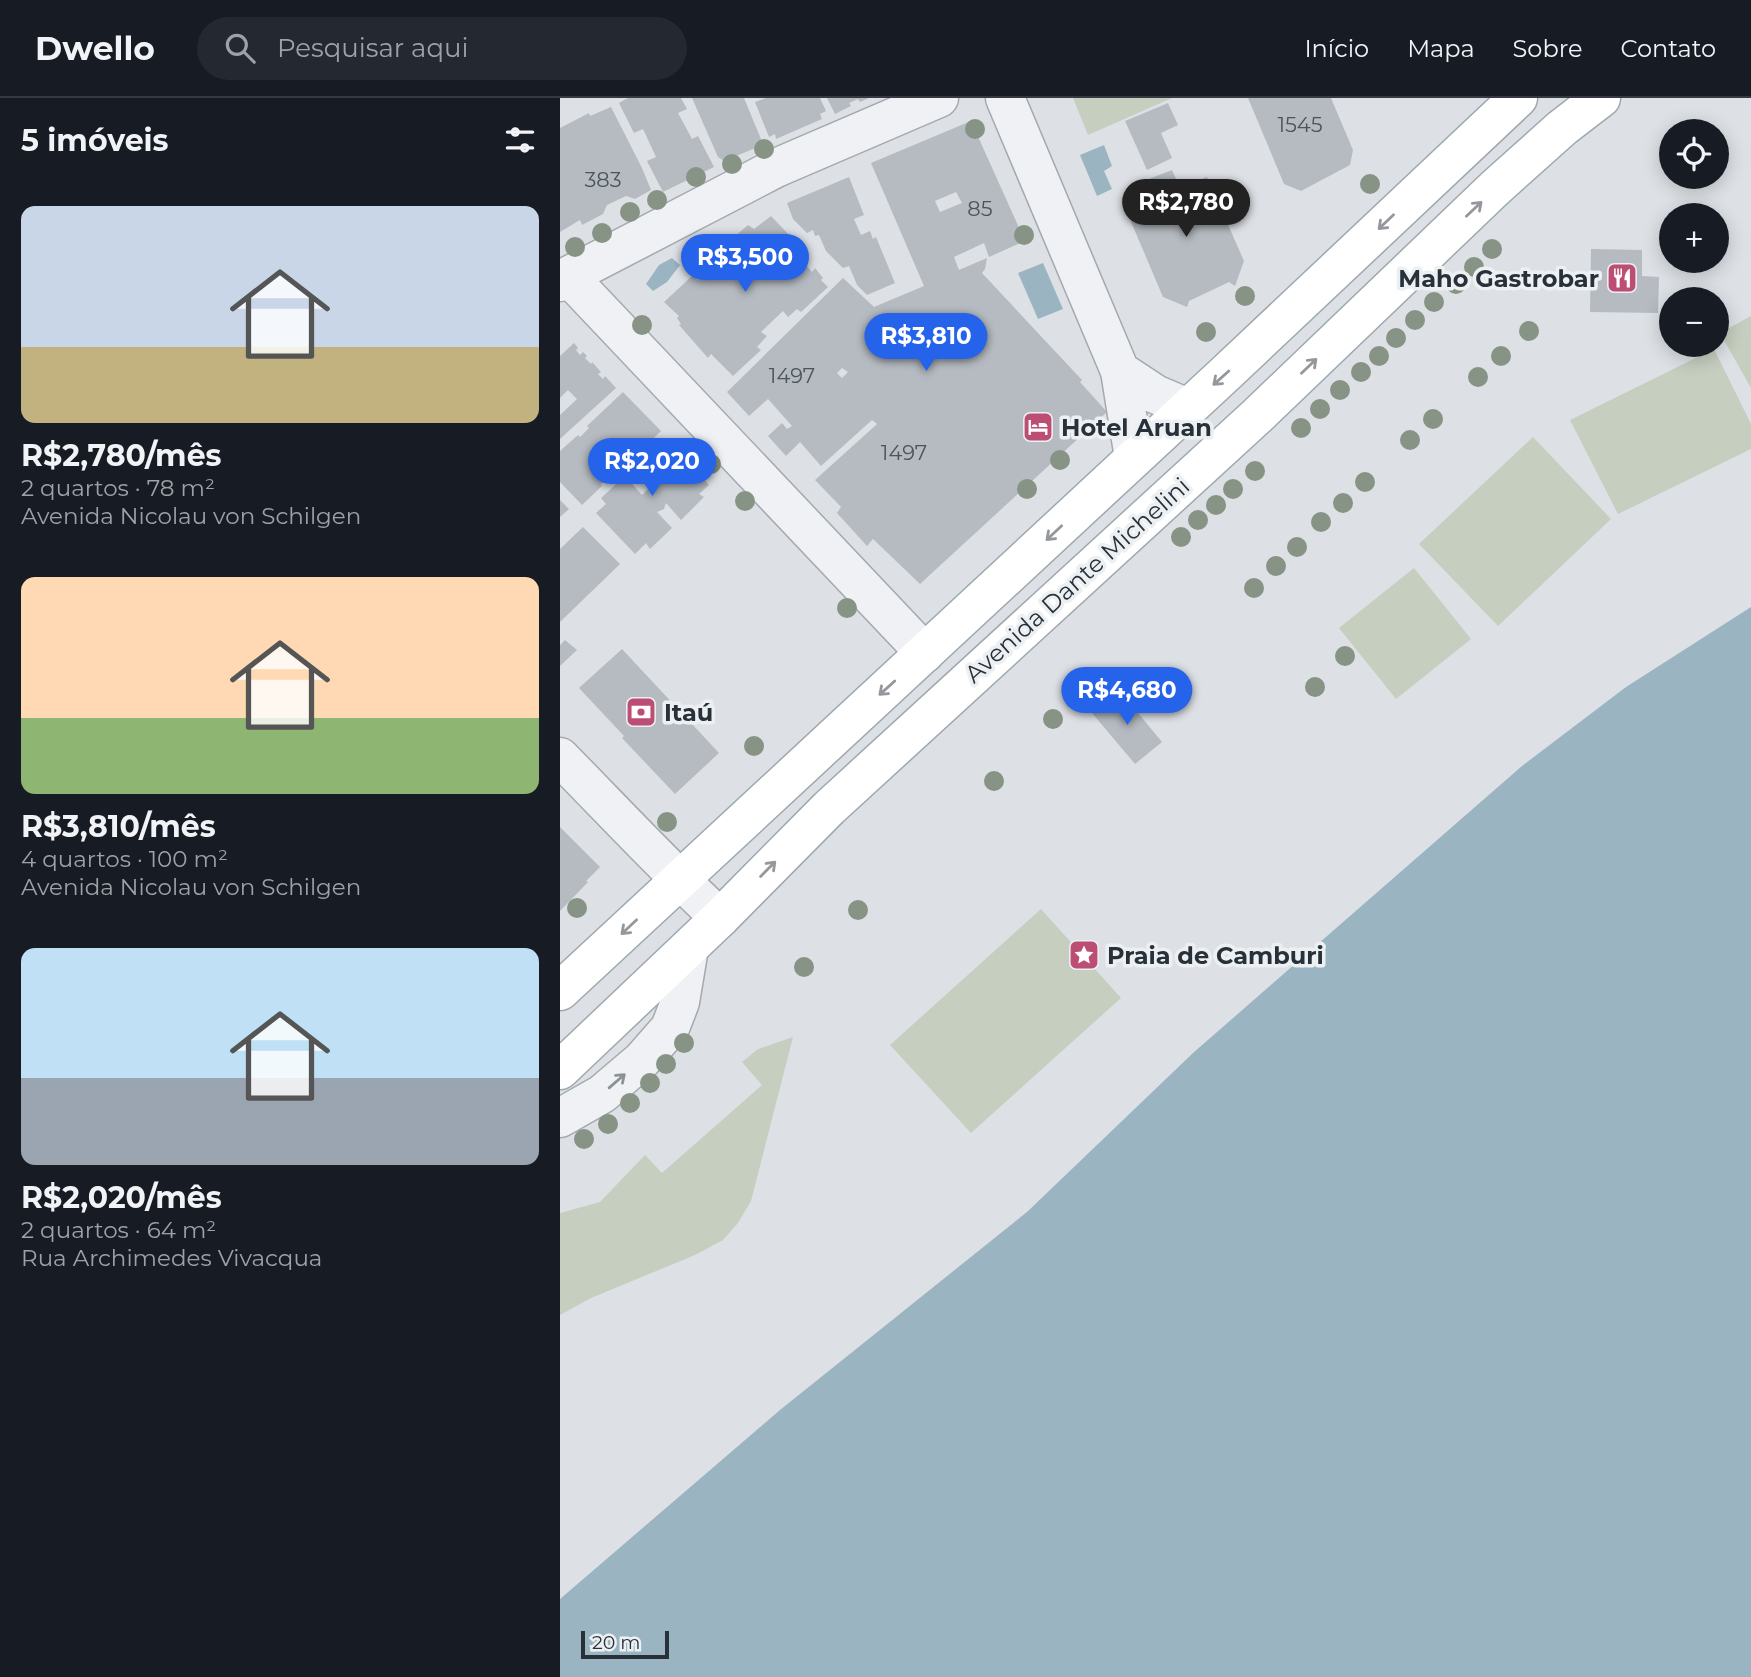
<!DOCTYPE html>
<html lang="pt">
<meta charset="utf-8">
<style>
:root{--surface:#171b24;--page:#242831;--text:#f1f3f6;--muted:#9ea1a6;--line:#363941;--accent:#2563eb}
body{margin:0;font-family:Montserrat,sans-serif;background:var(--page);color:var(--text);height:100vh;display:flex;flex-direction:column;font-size:26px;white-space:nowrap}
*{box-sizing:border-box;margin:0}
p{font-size:23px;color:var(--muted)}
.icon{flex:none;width:38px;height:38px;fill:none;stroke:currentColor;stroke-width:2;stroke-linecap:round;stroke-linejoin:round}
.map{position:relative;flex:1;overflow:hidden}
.side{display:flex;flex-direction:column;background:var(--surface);width:560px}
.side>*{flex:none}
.controls{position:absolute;left:1099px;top:21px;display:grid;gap:14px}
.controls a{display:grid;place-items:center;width:70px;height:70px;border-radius:50%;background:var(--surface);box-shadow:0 4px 18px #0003;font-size:35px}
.scale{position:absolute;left:21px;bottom:18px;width:88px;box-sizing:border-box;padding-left:7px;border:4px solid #283139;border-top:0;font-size:19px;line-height:24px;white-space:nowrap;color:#283139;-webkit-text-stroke:5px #ecf0f3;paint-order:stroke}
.price{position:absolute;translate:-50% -60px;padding:0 16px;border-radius:24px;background:var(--accent);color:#fff;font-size:23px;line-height:46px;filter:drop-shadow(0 2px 4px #0008)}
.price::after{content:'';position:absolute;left:50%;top:42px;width:21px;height:16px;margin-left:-10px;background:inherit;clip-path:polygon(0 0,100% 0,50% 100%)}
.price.current{background:#222;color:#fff}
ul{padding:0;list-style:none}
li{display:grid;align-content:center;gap:14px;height:371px;padding:0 21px}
li span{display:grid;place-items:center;height:217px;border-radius:14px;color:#555}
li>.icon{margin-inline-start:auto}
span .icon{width:126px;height:126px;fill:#fffc;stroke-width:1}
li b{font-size:30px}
h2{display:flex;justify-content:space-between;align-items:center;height:84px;padding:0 21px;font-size:30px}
header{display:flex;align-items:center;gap:42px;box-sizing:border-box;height:98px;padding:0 35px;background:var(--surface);border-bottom:2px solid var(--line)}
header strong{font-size:33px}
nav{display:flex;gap:38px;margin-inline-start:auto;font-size:24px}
.search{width:490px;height:63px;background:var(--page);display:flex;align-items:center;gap:18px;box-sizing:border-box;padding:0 24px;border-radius:38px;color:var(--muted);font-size:26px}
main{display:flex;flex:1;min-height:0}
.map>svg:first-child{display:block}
.green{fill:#c5cebf}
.water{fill:#9bb4c1}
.building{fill:#b5bbc1;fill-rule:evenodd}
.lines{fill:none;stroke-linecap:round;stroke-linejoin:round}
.minor-casing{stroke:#a3a9ae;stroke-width:41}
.major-casing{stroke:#9da8af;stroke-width:41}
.minor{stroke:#eff1f4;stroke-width:38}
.major{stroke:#fff;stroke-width:38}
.tree{fill:#879385}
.oneway{stroke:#94989c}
.oneway2{stroke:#8c9196}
.labels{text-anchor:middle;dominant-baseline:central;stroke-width:7;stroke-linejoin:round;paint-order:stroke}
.number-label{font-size:21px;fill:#4b545b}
.poi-label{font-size:24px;font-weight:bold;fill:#283139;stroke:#ecf0f3;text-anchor:start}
.street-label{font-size:24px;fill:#283139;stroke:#ecf0f3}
</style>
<header>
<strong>Dwello</strong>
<div class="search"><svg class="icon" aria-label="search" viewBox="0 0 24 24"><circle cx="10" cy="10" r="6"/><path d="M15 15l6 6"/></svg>Pesquisar aqui</div>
<nav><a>Início</a><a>Mapa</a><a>Sobre</a><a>Contato</a></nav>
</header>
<main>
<section class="side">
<h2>5 imóveis<svg class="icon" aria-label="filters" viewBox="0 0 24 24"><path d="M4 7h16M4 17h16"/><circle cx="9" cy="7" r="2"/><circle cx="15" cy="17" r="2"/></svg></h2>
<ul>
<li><span style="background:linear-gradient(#c9d6e8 65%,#c2b280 0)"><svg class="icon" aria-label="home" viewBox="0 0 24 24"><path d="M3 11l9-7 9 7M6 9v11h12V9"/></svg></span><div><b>R$2,780/mês</b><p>2 quartos · 78 m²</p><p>Avenida Nicolau von Schilgen</p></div></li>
<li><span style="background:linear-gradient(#ffd9b3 65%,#8fb573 0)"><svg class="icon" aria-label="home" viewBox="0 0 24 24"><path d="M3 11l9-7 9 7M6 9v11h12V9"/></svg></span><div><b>R$3,810/mês</b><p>4 quartos · 100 m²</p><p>Avenida Nicolau von Schilgen</p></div></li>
<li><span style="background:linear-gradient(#bfe0f5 60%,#9aa5b1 0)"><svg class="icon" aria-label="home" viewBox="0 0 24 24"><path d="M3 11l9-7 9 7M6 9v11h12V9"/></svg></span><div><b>R$2,020/mês</b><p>2 quartos · 64 m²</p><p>Rua Archimedes Vivacqua</p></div></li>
</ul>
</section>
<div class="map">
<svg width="1191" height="1579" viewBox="0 0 1191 1579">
<rect width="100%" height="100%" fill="#dde1e5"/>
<path class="green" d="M513,0H612L528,37Z
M1191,218V290L1160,235Z
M1154,251L1191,326V351L1058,416L1010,322Z
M973,339L1051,421L938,528L859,446Z
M854,470L911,541L836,601L779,530Z
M481,811L561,900L411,1035L330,947Z
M233,939L191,1103L178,1125L163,1142L135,1157L31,1200L0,1217V1115L40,1104L85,1057L102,1075L202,987L182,964L198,951Z"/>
<path class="water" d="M544,47L552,68L544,73L552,91L537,98L520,57Z
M112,160L120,167L107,184L93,193L86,186L99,167Z
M483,165L503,211L478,221L458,175Z
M1191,509V1579H0V1501L220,1312L467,1114L633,955L962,668L1066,589Z"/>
<path class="building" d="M68,0H121L127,11L118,15L132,41L138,38L154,69L103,94L87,63L96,59L83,31L74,35L59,5Z
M132,0H184L201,41L198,49L164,63L158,59Z
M206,0H260L266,13L260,16L262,21L216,41L215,36L209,39L195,4Z
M267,0H309L300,4L298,1L289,5L291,8L275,16Z
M688,0H771L793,52L790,67L741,93L724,86Z
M608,5L618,27L601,35L612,60L587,72L565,23Z
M51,9L82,70L91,92L75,101L66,98L47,107L43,116L22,127L20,122L0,134V30L29,15L30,18Z
M411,23L465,143L429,159L424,145L394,159L399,172L427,160L425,171L422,175L522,282L520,284L547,314L360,486L313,441L307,448L277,415L281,409L255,382L317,326L312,322L261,368L240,344L226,358L208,338L222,325L227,331L232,328L208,301L189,318L167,294L283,180L314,209L364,188L311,65ZM396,94L402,105L380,114L375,103ZM282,270L288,274L282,280L277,275Z
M612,72L623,96L638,89L635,84L647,79L684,163L675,188L669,184L629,203L627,209L603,199L566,112L579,107L581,112L594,108L584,83Z
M289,79L304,117L294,121L301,137L310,133L313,141L316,139L335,185L307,197L297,187L289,168L283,170L266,153L259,137L255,138L253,132L247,135L233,121L227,105Z
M211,118L234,142L228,147L252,174L255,170L263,180L261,182L268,189L241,214L237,211L228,219L223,213L201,234L207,238L197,249L201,252L173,278L151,256L148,260L119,227L121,226L117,220L119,218L104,204L132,178L138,182L162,160L157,154L188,127L194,131Z
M1031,151L1082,152V178L1099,179L1098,215L1030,214Z
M14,245L18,250L16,252L20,257L23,254L27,258L25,260L31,266L32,264L41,274L38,276L43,281L45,278L56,290L0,341V317L17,301L8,292L0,300V258Z
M63,294L101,333L80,353L78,351L76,353L77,355L45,385L44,384L41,386L42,388L22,407L0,384V353L18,337L20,339L29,330L27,328Z
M111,345L149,387L139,396L144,399L121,422L106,405L104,411L97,414L112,430L90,451L86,445L75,456L36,415L46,406L41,400L65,378L82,397L90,389L73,371L97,349L101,354Z
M0,402L9,411L0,419Z
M23,429L60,466L0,524V451Z
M5,542L17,552L0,568V547Z
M62,551L159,655L115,696L62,640L64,638L19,590Z
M560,593L602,644L575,666L532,615Z
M0,729L40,769L26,783L28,784L0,813Z"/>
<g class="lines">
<g class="minor-casing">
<path id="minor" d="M445,0L560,273L574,360
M8,178L365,555
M0,184L8,178L216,70L379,0
M560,273L595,296L628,310
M0,659C53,713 104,768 160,820
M0,1020L42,996L82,962L110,930L120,904L129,850"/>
</g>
<g class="major-casing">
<path id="major" d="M0,893L664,277L958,0
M0,972L160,820L269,710L697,318L935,90L1002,30L1041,0"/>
</g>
<use href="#minor" class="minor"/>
<use href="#major" class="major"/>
</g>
<g class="tree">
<circle cx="415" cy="31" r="10"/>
<circle cx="204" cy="51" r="10"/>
<circle cx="172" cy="66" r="10"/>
<circle cx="136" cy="79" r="10"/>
<circle cx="810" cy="86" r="10"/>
<circle cx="97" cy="102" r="10"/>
<circle cx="70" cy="114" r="10"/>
<circle cx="42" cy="135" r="10"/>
<circle cx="464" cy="137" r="10"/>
<circle cx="15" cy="149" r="10"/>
<circle cx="932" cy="151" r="10"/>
<circle cx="914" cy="169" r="10"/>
<circle cx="896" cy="186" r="10"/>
<circle cx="685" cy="198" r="10"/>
<circle cx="874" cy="204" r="10"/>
<circle cx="855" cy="222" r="10"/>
<circle cx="82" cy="227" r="10"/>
<circle cx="969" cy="233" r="10"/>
<circle cx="646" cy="234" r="10"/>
<circle cx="836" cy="240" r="10"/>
<circle cx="819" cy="258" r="10"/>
<circle cx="941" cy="258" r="10"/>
<circle cx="801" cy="274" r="10"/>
<circle cx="918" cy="279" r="10"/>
<circle cx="780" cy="292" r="10"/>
<circle cx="760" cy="311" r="10"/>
<circle cx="873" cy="321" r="10"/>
<circle cx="741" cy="330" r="10"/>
<circle cx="850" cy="342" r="10"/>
<circle cx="500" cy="362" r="10"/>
<circle cx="151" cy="366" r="10"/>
<circle cx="695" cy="373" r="10"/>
<circle cx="805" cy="384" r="10"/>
<circle cx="467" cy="391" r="10"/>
<circle cx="673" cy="391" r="10"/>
<circle cx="185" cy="403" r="10"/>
<circle cx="783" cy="405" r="10"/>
<circle cx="656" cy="407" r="10"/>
<circle cx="638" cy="422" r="10"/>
<circle cx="761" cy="424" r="10"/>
<circle cx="621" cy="439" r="10"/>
<circle cx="737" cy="449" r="10"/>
<circle cx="716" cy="468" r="10"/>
<circle cx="694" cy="490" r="10"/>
<circle cx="287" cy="510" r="10"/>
<circle cx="785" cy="558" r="10"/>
<circle cx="755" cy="589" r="10"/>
<circle cx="493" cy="621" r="10"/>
<circle cx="194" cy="648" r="10"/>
<circle cx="434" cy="683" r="10"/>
<circle cx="107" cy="724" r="10"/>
<circle cx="17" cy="810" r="10"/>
<circle cx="298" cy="812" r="10"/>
<circle cx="244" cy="869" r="10"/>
<circle cx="124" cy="945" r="10"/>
<circle cx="106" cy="966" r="10"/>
<circle cx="90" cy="985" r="10"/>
<circle cx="70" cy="1005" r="10"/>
<circle cx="48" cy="1026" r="10"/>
<circle cx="24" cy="1041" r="10"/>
</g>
<defs><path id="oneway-shaft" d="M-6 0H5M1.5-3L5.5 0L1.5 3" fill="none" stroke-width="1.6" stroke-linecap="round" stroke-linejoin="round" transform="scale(1.75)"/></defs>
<g class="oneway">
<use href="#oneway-shaft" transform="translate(914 111) rotate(-43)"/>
<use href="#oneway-shaft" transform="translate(826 124) rotate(136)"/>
<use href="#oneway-shaft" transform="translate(749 268) rotate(-44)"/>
<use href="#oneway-shaft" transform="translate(661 280) rotate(138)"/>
<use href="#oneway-shaft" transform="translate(494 435) rotate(137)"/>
<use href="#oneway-shaft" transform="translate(327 590) rotate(138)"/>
<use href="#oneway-shaft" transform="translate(208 771) rotate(-45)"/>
<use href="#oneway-shaft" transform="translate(69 829) rotate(137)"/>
</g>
<use class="oneway2" href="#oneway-shaft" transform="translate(57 983) rotate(-41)"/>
<defs>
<g id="restaurant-square" transform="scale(1.575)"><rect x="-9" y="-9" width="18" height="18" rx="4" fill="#bd4e73" stroke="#ecf0f3"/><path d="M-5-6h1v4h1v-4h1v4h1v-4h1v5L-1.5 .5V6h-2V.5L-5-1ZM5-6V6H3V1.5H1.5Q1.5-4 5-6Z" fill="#fff"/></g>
<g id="hotel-square" transform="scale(1.575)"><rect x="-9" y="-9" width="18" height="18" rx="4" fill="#bd4e73" stroke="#ecf0f3"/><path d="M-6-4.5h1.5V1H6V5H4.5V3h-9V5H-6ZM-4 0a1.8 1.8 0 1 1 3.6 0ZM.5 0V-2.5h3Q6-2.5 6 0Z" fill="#fff"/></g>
<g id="bank-square" transform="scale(1.575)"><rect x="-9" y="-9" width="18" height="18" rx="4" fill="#bd4e73" stroke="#ecf0f3"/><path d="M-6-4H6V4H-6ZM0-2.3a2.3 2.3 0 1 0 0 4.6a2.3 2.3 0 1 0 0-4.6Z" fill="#fff"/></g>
<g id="sight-square" transform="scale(1.575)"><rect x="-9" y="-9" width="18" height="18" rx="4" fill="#bd4e73" stroke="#ecf0f3"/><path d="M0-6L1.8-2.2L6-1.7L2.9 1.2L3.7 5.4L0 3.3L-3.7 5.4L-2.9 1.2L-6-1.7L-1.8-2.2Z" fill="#fff"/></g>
</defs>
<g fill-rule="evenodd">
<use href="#restaurant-square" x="1062" y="180"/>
<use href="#hotel-square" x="478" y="329"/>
<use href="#bank-square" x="81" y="614"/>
<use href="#sight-square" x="524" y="857"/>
</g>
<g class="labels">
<g class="number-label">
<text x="740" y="26">1545</text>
<text x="43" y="81">383</text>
<text x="420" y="110">85</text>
<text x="232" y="277">1497</text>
<text x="344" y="354">1497</text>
</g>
<g class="poi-label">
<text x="1039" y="180" text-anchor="end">Maho Gastrobar</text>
<text x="501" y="329">Hotel Aruan</text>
<text x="104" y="614">Itaú</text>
<text x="547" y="857">Praia de Camburi</text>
</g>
<g class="street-label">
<text transform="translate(517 482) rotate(-42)">Avenida Dante Michelini</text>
</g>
</g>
</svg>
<div class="controls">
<a><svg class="icon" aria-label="locate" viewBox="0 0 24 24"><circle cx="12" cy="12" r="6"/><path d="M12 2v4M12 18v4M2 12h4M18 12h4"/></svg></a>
<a>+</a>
<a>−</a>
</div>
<div class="scale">20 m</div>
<b class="price current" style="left:626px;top:141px">R$2,780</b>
<b class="price" style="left:185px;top:196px">R$3,500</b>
<b class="price" style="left:366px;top:275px">R$3,810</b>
<b class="price" style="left:92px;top:400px">R$2,020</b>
<b class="price" style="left:567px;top:629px">R$4,680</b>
</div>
</main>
